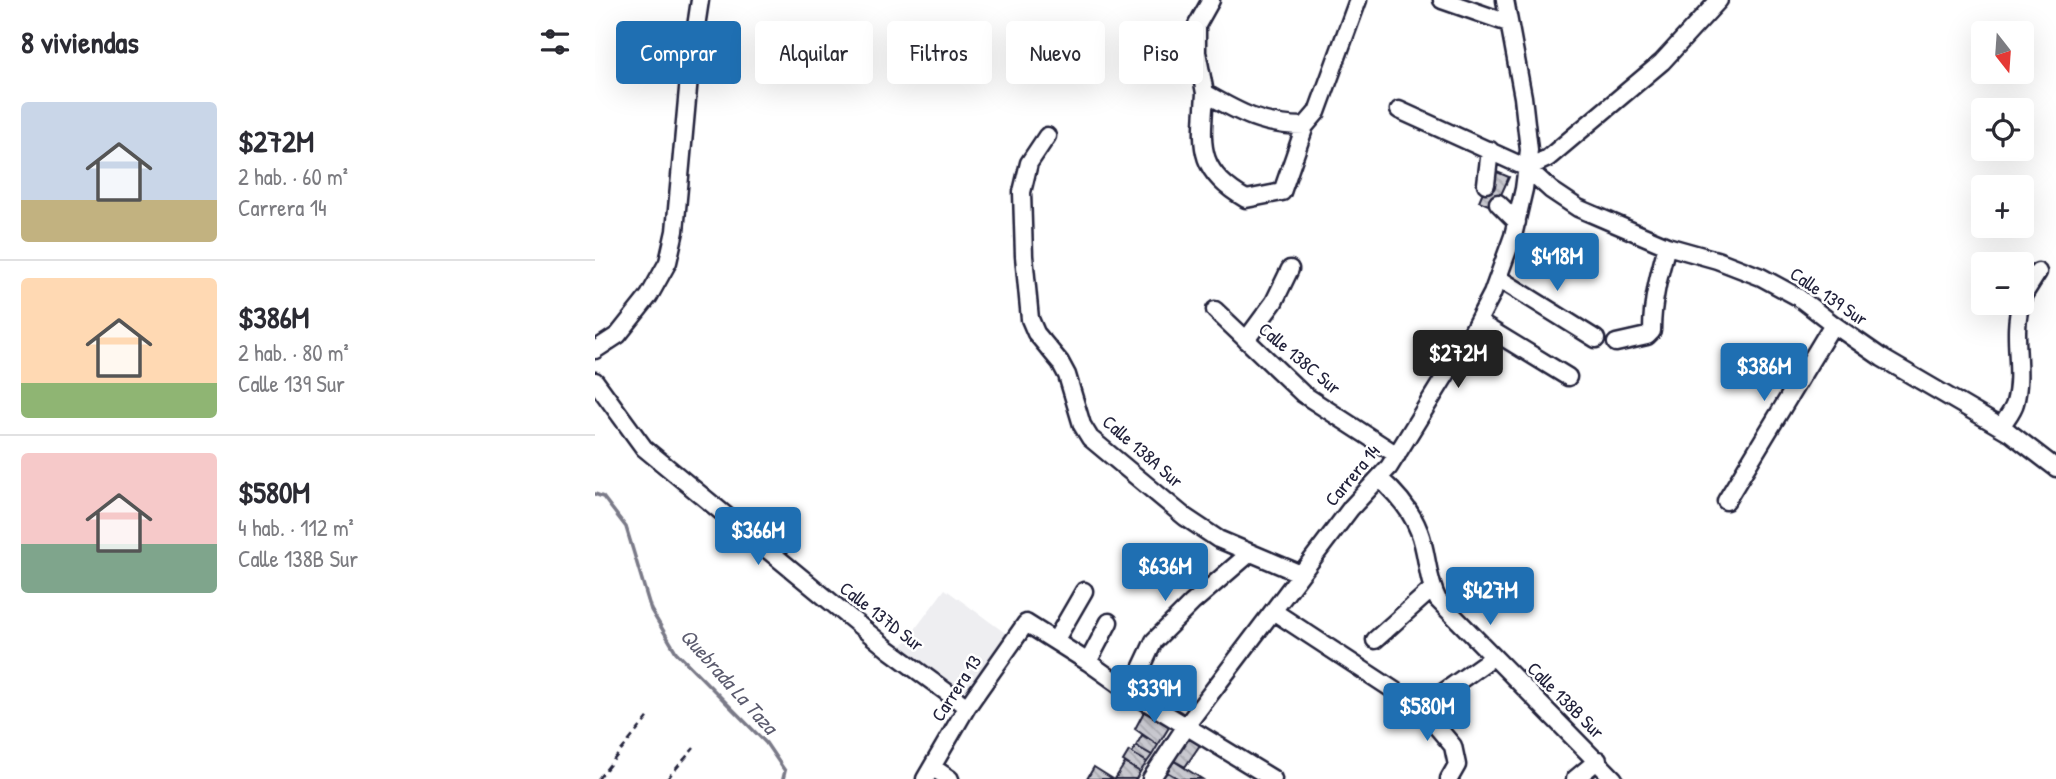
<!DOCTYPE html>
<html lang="es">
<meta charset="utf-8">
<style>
:root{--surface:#fff;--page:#f2f2f3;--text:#2b2b33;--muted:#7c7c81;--line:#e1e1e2;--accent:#1f6fb2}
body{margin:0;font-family:"Patrick Hand",sans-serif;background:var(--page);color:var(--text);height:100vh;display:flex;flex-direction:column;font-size:26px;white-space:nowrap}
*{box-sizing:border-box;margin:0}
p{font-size:23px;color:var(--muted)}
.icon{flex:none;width:38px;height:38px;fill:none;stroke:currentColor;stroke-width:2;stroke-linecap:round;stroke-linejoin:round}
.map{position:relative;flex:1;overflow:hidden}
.details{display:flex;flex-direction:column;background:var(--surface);width:595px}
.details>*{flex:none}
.hud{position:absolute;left:21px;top:21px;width:665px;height:63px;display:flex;gap:14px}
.needle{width:46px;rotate:163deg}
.tools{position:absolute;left:1376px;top:21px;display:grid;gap:14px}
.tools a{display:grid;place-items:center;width:63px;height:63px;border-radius:7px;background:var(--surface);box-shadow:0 7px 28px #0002;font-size:35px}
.price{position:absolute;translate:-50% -60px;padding:0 16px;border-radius:7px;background:var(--accent);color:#fff;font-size:23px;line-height:46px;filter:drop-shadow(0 2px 4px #0008)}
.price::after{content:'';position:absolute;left:50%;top:42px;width:21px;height:16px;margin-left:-10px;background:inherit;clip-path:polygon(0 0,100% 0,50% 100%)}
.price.active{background:#222;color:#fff}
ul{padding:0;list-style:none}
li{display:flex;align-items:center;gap:21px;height:175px;padding:0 21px}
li+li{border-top:2px solid var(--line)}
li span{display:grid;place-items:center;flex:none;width:196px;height:140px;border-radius:7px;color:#555}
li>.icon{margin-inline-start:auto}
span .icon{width:84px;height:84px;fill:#fffc;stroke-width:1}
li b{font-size:30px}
h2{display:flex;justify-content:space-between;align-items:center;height:84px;padding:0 21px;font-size:30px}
.tag{padding:0 24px;border-radius:7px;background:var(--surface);box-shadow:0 7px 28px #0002;font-size:24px;line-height:63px}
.tag.active{background:var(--accent);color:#fff}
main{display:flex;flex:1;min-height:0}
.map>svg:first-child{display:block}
.built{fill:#eeeef1}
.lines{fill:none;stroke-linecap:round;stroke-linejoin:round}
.stream{stroke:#7a7a88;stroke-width:3.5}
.building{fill:url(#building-back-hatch);stroke:#22223b;stroke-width:2}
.minor-casing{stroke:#22223b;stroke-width:21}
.path{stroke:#22223b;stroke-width:2.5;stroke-dasharray:7 5;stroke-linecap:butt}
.minor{stroke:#fff;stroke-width:16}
.labels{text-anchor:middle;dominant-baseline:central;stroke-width:5;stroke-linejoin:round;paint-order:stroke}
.street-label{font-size:19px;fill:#22223b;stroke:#fff}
.water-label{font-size:21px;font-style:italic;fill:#5c5c6f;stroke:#fff}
</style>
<main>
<section class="details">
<h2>8 viviendas<svg class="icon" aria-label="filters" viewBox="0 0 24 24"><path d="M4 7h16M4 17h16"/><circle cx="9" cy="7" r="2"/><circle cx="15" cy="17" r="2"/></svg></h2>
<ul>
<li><span style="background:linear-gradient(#c9d6e8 70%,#c2b280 0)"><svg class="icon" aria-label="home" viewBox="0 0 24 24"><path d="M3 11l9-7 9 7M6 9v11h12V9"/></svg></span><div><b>$272M</b><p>2 hab. · 60 m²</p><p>Carrera 14</p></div></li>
<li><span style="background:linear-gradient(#ffd9b3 75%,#8fb573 0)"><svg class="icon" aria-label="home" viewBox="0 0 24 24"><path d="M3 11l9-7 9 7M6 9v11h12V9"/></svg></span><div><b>$386M</b><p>2 hab. · 80 m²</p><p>Calle 139 Sur</p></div></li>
<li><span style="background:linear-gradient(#f6c9c9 65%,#7fa58c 0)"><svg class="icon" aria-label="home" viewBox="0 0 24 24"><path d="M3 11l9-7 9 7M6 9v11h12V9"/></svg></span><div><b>$580M</b><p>4 hab. · 112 m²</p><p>Calle 138B Sur</p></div></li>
</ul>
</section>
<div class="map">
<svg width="1461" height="779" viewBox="0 0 1461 779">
<defs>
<pattern id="building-back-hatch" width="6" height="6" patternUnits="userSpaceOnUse" patternTransform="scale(1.75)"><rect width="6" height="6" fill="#c8c8cf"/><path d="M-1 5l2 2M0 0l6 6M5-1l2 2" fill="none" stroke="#acacb3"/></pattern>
</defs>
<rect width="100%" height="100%" fill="#fff"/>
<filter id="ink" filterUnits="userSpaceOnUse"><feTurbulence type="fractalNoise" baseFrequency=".0143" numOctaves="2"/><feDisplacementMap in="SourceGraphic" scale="14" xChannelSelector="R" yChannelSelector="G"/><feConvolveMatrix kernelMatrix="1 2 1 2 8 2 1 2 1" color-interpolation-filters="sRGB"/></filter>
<g filter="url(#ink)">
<path class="built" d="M350,589L413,635L369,694L306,648Z"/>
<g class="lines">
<path class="stream" d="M0,494L8,497L31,527L56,610L81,652L171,743L190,771L188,779"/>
</g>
<path class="building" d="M897,170L914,177L900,208L884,201Z
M552,706L578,721L563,745L540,729Z
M547,735L563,745L557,755L541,746Z
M599,737L607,742L590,767L579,761L592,738Z
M541,746L557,755L552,762L537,753Z
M534,751L552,762L545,772L528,761Z
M579,761L607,779H584L572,772Z
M530,763L545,772L541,779H520Z
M499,767L518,779H492Z
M572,772L584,779H566Z"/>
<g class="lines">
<g class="minor-casing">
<path id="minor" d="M616,0L602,25V52L610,93C645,113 668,126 710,126L722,112L763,0
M847,0L913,23
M610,93C607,144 600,170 651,199L687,192L710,126
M804,110L932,168L956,190L983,208L1072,246L1122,260L1166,277L1203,297L1238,324L1287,358L1414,432L1461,468
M452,136L434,163L427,192L429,256L435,319L441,333L465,362L472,375L487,425L495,438L590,517L623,539L706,574
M932,168L953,158L1067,62L1124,0
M891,184L895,150
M903,203L922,222
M903,278L1001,339
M1426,302L1429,294L1443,272
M620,310L708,394L802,455
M883,322L973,377
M651,340L679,302L695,269
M1021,343L1052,336L1057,331C1057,302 1064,274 1072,246
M0,350L23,335L54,296L73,262L80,231L95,67L105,0
M0,381L49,448L293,649L372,707
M1406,427C1410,420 1418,411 1420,403C1429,370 1416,336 1426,303
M784,478C800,492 816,510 824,531C833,553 831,578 843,600L1019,779
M1131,501L1238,324
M678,611L826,708L858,746L862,765L854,779
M780,640L837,589
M460,641L489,591
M493,662L514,622
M535,692L559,641L597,603L655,553
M826,708L898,657
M337,767L355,779
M330,779L372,707L431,623L493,662L535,692L678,779
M556,779L591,726L678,611L756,508L794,467L876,334L897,294L918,236L929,189L934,150L928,97L910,0
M980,779L1003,760"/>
</g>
<path class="path" d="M3,779L56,714
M72,779L99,748"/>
<use href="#minor" class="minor"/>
</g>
</g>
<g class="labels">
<g class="street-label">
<text transform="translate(1234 296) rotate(34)">Calle 139 Sur</text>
<text transform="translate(705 358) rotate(40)">Calle 138C Sur</text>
<text transform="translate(548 451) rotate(41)">Calle 138A Sur</text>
<text transform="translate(757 475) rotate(-50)">Carrera 14</text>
<text transform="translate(287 616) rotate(38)">Calle 137D Sur</text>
<text transform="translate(361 688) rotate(-57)">Carrera 13</text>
<text transform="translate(971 700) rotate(45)">Calle 138B Sur</text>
</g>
<g class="water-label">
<text transform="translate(134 681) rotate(48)">Quebrada La Taza</text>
</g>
</g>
</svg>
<div class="tools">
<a><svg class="needle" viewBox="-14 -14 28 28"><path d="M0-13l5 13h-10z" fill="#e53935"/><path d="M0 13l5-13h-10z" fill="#7c7c81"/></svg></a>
<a><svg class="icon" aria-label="locate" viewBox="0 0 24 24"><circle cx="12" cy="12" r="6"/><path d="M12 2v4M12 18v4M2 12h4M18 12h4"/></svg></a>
<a>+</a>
<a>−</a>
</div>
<b class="price" style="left:962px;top:293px">$418M</b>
<b class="price active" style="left:863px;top:390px">$272M</b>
<b class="price" style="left:1169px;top:403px">$386M</b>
<b class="price" style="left:163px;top:567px">$366M</b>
<b class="price" style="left:570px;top:603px">$636M</b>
<b class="price" style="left:895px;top:627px">$427M</b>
<b class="price" style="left:559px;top:725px">$339M</b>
<b class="price" style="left:832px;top:743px">$580M</b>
<div class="hud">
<a class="tag active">Comprar</a>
<a class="tag">Alquilar</a>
<a class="tag">Filtros</a>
<a class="tag">Nuevo</a>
<a class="tag">Piso</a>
</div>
</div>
</main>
